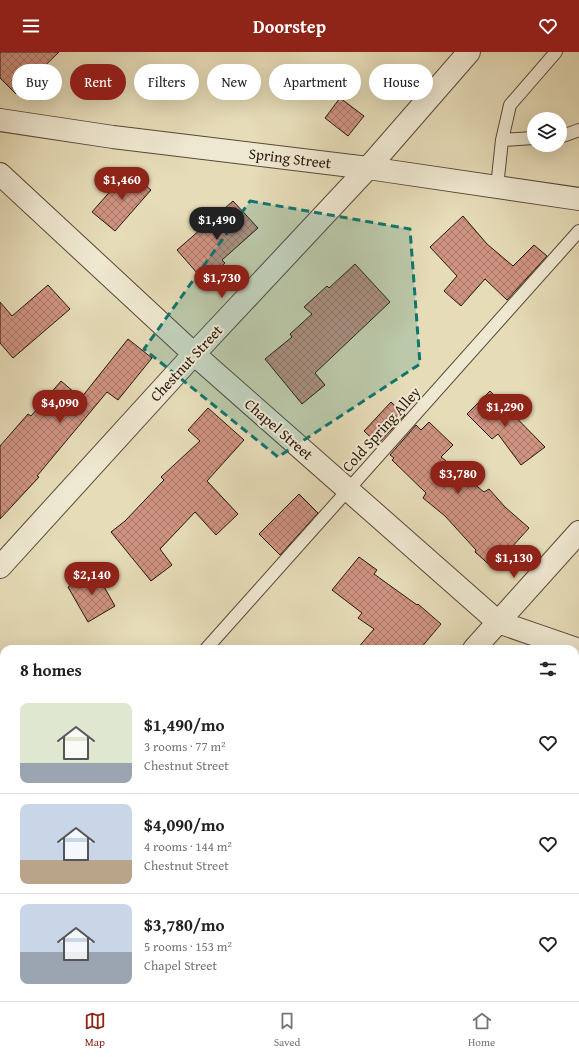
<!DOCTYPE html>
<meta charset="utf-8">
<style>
:root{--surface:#fff;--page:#f6f6f6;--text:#222;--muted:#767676;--line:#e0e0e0;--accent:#8f2418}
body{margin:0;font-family:"Gentium Book Plus",serif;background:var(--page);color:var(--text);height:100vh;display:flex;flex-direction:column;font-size:15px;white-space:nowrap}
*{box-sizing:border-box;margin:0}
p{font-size:13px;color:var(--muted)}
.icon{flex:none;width:22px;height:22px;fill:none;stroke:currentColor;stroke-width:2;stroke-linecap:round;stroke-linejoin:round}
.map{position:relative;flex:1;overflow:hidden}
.panel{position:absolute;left:0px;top:593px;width:579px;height:356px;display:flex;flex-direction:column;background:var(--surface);border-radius:12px 12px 0 0;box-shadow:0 4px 16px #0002}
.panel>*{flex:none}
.banner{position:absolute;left:12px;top:12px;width:555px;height:36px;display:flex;gap:8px}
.tools{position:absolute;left:527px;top:60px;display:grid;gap:8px}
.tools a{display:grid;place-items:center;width:40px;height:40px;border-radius:50%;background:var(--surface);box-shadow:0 4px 16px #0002;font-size:20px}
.price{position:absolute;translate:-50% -34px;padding:0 9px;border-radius:14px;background:var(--accent);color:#fff;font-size:13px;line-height:26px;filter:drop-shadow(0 1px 2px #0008)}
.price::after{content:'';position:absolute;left:50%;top:24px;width:12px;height:9px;margin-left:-6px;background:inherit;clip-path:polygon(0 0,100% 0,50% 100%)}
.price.selected{background:#222;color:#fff}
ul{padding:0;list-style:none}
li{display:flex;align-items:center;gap:12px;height:100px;padding:0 20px}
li+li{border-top:1px solid var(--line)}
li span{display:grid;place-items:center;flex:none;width:112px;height:80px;border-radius:8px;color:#555}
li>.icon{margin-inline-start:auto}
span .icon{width:48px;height:48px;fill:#fffc;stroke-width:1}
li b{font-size:17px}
h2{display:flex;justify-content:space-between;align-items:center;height:48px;padding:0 20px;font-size:17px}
.pill{padding:0 14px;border-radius:18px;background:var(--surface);box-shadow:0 4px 16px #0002;font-size:14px;line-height:36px}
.pill.selected{background:var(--accent);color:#fff}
header{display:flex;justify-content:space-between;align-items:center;height:52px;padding:0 20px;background:var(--accent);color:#fff;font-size:18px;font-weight:800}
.dock{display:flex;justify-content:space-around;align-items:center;height:56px;border-top:1px solid var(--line);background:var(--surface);font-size:11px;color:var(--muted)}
.dock a{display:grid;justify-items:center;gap:2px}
.dock .selected{color:var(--accent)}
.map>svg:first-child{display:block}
.park{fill:url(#park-dots);stroke:#726a4c}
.building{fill:url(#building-cross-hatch);stroke:#27160d}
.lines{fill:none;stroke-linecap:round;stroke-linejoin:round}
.service-casing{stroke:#574838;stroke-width:14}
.minor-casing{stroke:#574838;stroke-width:24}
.service{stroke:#efe8d1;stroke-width:12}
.minor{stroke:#efe8d1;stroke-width:22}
.marked{fill:#0f766e;fill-opacity:0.2;stroke:#0f766e;stroke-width:3;stroke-dasharray:8 5;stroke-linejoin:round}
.labels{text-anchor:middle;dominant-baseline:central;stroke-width:4;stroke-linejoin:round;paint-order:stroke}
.street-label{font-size:15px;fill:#27160d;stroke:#efe8d1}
</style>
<header><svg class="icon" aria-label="menu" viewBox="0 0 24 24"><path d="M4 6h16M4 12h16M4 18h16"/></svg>Doorstep<svg class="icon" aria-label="heart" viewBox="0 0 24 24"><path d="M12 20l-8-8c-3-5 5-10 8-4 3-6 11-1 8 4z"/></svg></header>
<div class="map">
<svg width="579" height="949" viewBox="0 0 579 949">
<defs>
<pattern id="park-dots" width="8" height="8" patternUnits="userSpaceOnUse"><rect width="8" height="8" fill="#bcbe8a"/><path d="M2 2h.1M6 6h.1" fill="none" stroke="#a2a376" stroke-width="1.8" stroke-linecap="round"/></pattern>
<pattern id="building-cross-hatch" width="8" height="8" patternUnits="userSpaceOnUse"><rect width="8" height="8" fill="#cf9381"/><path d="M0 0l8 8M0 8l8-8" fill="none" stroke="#a87768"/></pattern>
</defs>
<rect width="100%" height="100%" fill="#e6dcb8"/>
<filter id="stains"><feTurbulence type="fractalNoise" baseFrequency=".005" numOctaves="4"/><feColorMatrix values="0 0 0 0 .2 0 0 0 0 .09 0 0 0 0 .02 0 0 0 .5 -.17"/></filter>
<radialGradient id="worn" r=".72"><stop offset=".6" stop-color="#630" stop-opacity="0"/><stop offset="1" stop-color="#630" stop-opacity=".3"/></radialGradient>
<path class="park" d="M575,631L579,633V869L575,878Z
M391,945H546L544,949H396Z"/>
<path class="building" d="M0,0H59L16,42L0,26Z
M340,46L364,64L348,84L325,66Z
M128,119L151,138L115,179L92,160Z
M233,149L258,176L222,208L225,211L204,229L177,198Z
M463,164L487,192L513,214L534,193L547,204L507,248L485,227L461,254L444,239L457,224L430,195Z
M355,212L390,250L315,321L325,333L302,352L265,307L292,285L290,282L312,262L304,255L327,234L329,236Z
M48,233L70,257L13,306L0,291V250L12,264Z
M128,287L152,306L118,348L107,340L37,424L39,425L0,467V394L28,362L31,364L61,329L81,346Z
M490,339L545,395L521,413L498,382L492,387L467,362Z
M391,350L405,363L378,392L364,379Z
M208,356L244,388L207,429L238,462L216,483L195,460L160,497L172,513L151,529L111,480L125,469L164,428L161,425L200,389L188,378Z
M429,370L453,393L441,405L484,440L489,437L505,455L529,476L493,516L475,500L476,498L445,464L423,446L426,441L392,408L394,406L390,403L416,373L421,378Z
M299,442L318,461L280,503L259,482Z
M359,505L377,518L374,522L417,553L418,552L441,572L420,597H357L374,577L358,566L362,561L332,538Z
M95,519L115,554L88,570L68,535Z"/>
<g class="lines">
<g class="service-casing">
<path id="service" d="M560,85L579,78
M502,88L534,86
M497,135L502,88L510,53L556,0
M206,597L579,179"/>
</g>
<g class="minor-casing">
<path id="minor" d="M0,68L113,85L368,116L579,147
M0,122L194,302L498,570L579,598
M0,515L194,302L368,116L469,0
M474,597L579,480
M0,673L4,677
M307,945L311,949
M162,949L165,945"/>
</g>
<use href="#service" class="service"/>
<use href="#minor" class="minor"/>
</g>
<path class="marked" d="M250,149L410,177L420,312L278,405L144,297Z"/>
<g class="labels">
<g class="street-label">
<text transform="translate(290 106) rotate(7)">Spring Street</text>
<text transform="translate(186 311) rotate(-47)">Chestnut Street</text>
<text transform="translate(279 377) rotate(41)">Chapel Street</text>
<text transform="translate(381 377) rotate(-48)">Cold Spring Alley</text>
</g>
</g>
<rect width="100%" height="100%" filter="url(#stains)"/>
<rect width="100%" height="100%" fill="url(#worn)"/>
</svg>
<div class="tools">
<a><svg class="icon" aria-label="layers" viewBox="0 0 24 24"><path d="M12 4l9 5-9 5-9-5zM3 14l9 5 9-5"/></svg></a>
</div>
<b class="price" style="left:122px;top:149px">$1,460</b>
<b class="price selected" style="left:217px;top:189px">$1,490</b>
<b class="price" style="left:222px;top:247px">$1,730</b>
<b class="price" style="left:60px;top:372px">$4,090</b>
<b class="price" style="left:505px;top:376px">$1,290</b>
<b class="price" style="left:458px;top:443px">$3,780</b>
<b class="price" style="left:514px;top:527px">$1,130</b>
<b class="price" style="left:92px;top:544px">$2,140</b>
<div class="banner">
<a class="pill">Buy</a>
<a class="pill selected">Rent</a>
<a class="pill">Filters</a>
<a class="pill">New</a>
<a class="pill">Apartment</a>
<a class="pill">House</a>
</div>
<section class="panel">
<h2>8 homes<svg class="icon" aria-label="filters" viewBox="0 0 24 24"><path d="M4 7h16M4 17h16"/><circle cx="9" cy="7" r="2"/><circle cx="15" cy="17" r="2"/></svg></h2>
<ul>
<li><span style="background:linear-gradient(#dfe7d0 75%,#9aa5b1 0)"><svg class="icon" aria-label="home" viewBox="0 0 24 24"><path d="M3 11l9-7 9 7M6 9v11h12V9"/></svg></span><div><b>$1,490/mo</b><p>3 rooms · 77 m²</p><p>Chestnut Street</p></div><svg class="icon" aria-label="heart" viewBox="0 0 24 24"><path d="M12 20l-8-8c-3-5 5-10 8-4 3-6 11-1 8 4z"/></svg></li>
<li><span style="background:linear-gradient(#c9d6e8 70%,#b9a48a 0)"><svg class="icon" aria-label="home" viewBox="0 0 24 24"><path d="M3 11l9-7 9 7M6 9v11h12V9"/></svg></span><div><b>$4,090/mo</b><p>4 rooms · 144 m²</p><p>Chestnut Street</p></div><svg class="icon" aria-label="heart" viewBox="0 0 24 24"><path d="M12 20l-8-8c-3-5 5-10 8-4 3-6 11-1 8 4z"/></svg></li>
<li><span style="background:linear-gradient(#c9d6e8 60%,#9aa5b1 0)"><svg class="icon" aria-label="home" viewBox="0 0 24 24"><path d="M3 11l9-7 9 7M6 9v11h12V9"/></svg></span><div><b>$3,780/mo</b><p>5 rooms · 153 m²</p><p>Chapel Street</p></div><svg class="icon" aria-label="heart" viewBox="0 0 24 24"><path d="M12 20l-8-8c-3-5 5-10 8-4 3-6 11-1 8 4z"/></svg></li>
</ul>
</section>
</div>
<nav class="dock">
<a class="selected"><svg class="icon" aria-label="map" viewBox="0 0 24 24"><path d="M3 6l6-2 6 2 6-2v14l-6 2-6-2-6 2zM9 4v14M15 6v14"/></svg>Map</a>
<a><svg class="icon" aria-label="saved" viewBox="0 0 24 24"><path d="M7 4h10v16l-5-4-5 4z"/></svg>Saved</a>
<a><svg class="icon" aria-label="home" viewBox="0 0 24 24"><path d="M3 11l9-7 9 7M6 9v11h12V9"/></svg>Home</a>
</nav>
